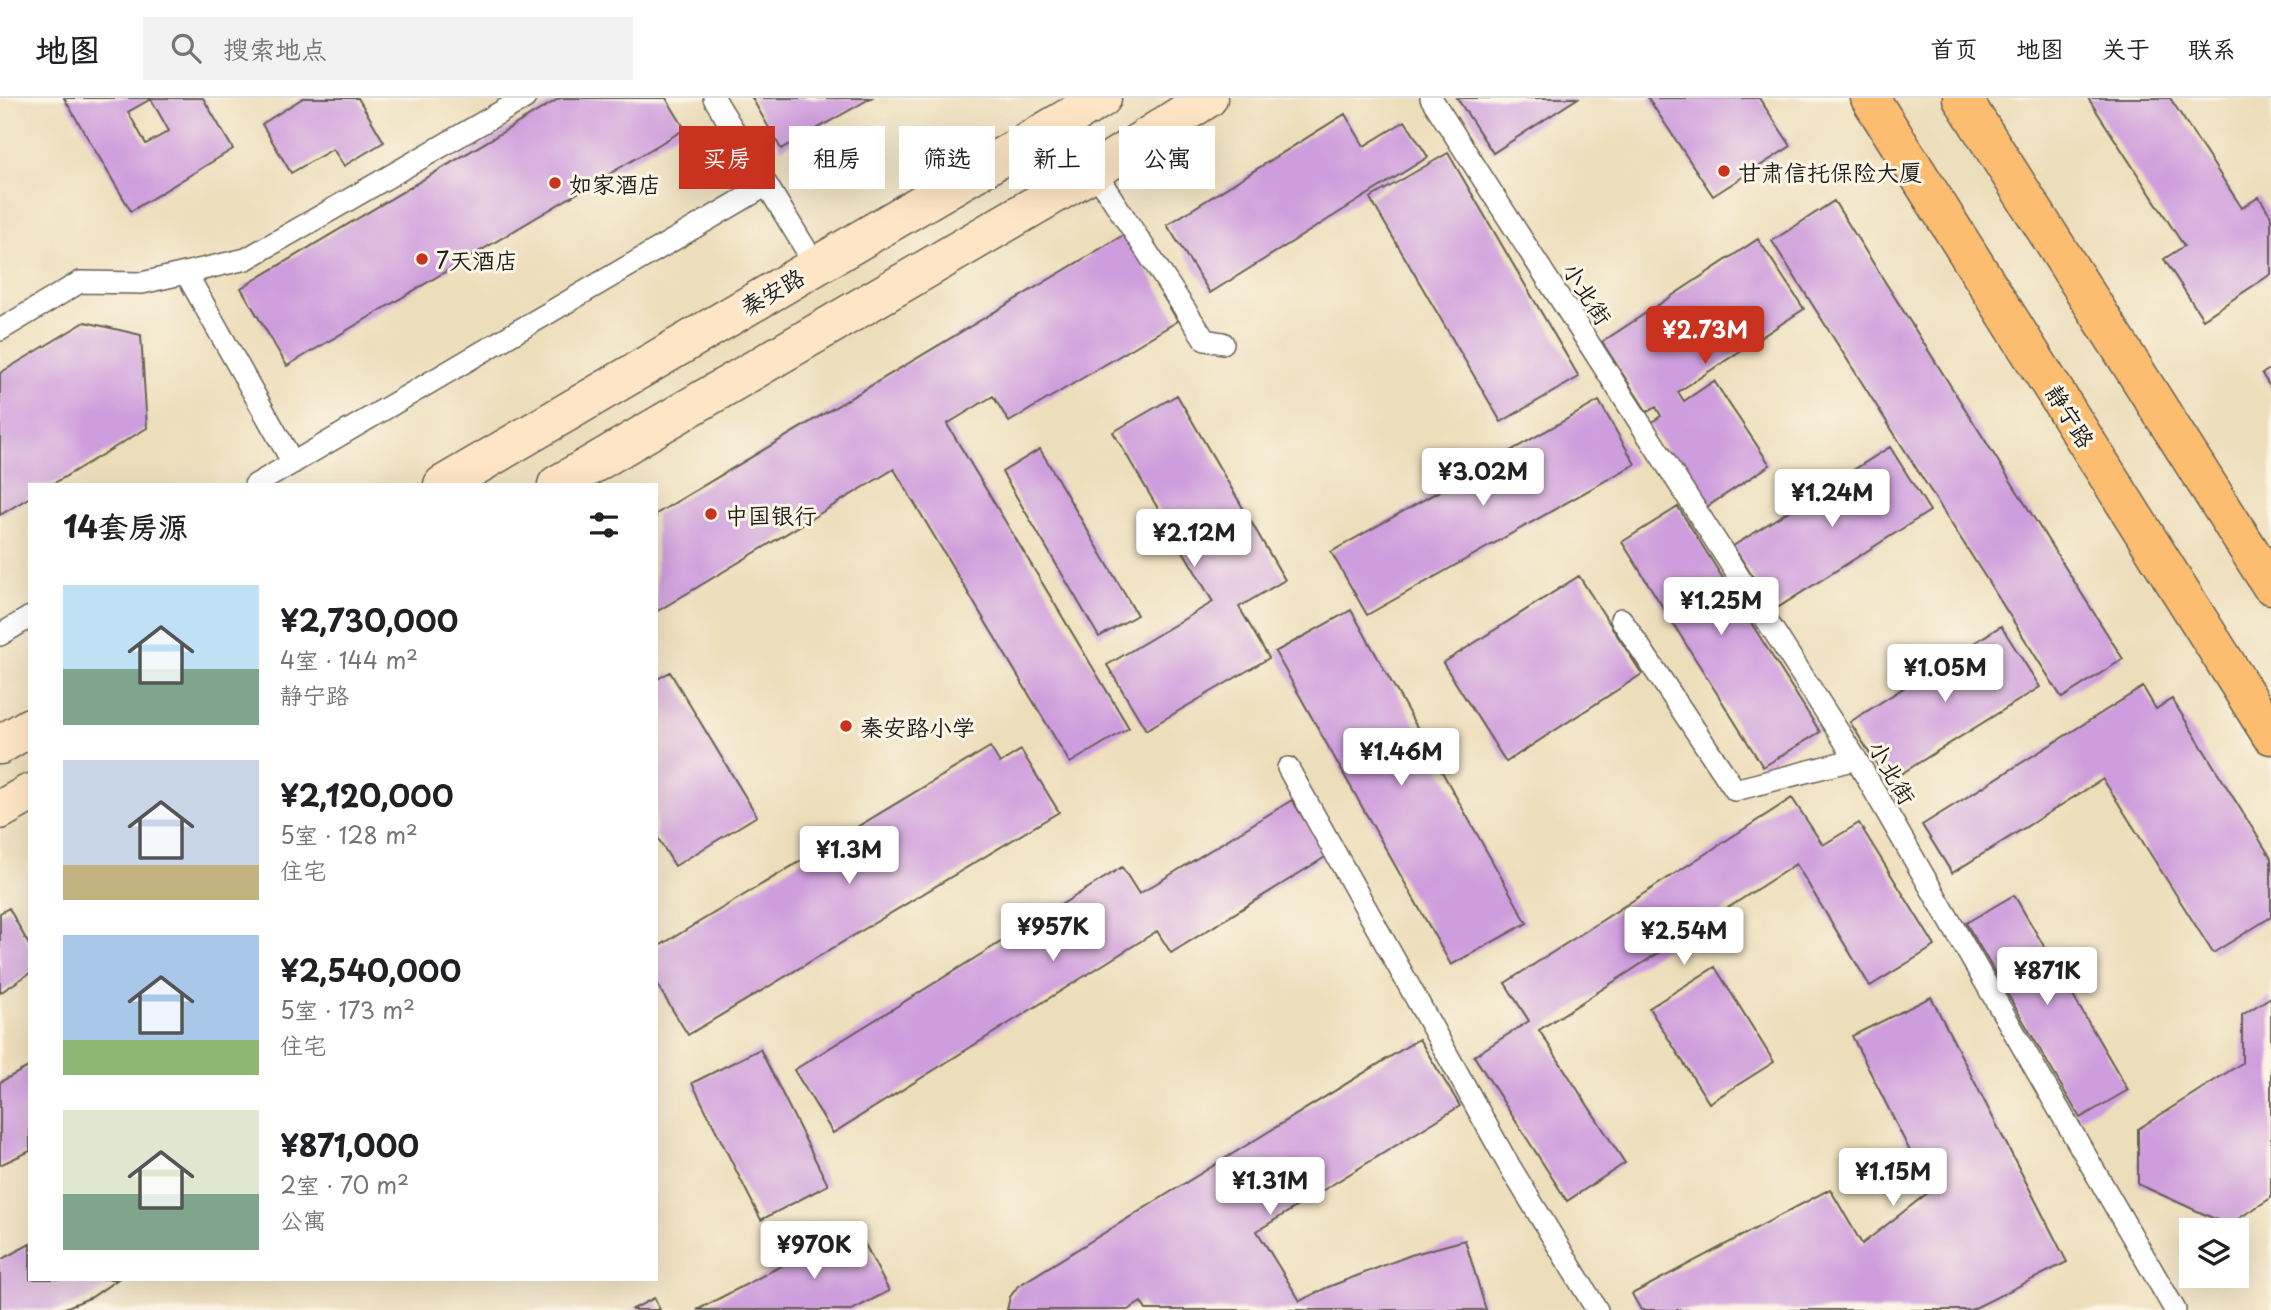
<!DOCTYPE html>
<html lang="zh">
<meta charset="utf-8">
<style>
:root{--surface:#fff;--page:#f2f2f2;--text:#202124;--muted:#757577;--line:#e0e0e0;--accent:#c8321e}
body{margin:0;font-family:"Playpen Sans","LXGW WenKai TC",sans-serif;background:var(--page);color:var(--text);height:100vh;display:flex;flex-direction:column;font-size:26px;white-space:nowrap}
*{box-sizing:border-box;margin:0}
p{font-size:23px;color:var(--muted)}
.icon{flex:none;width:38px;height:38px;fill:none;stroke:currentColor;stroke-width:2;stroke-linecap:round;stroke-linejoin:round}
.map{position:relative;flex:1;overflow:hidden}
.side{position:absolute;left:28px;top:385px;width:630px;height:798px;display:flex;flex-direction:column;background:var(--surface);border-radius:0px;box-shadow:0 7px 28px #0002}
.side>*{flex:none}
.top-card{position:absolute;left:679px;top:28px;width:665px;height:63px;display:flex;gap:14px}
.tools{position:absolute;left:2179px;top:1120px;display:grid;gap:14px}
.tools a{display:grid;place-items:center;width:70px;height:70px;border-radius:0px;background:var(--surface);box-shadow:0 7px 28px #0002;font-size:35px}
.price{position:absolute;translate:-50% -60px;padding:0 16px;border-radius:7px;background:#fff;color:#222;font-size:23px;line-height:46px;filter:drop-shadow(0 2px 4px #0008)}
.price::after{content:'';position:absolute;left:50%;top:42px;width:21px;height:16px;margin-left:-10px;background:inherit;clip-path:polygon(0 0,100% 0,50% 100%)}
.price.active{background:var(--accent);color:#fff}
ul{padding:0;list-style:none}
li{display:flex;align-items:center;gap:21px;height:175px;padding:0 35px}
li span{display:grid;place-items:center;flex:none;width:196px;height:140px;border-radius:0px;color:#555}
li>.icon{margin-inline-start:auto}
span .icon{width:84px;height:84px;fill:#fffc;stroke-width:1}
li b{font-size:30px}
h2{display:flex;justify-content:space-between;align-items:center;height:84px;padding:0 35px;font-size:30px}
.pill{padding:0 24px;border-radius:0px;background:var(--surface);box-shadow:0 7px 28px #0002;font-size:24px;line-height:63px}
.pill.active{background:var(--accent);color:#fff}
header{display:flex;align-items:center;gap:42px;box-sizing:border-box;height:98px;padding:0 35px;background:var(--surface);border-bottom:2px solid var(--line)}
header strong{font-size:33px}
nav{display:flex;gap:38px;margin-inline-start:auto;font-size:24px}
.search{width:490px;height:63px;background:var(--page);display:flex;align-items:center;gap:18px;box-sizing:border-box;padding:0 24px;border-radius:0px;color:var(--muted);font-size:26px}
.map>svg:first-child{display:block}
.building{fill:#ce9ddd;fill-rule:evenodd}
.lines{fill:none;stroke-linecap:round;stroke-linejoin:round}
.service-casing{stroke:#656054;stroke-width:24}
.secondary-casing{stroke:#656054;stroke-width:41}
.primary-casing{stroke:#656054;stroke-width:41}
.service{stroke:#fff;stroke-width:21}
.secondary{stroke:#fee5c5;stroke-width:38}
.primary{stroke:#fcbd6f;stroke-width:38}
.poi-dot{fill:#c8321e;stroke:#fcf5e5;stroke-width:2.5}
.labels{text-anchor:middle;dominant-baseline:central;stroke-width:6;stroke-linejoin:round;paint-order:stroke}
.poi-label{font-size:23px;fill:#1c1c1c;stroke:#fcf5e5;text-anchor:start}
.street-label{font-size:23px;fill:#1c1c1c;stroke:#fcf5e5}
</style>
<header>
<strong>地图</strong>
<div class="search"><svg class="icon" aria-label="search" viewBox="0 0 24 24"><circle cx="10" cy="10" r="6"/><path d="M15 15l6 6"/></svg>搜索地点</div>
<nav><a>首页</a><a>地图</a><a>关于</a><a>联系</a></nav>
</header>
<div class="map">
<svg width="2271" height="1212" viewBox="0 0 2271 1212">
<rect width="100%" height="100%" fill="#fcf5e5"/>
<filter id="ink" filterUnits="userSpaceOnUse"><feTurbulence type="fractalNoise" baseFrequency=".0143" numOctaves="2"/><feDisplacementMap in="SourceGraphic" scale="14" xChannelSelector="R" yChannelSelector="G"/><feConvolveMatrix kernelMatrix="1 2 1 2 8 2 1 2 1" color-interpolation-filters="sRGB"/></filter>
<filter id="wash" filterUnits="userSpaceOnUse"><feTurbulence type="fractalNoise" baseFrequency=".00686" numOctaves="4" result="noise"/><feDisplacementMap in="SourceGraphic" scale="28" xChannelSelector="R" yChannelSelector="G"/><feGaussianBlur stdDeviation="1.57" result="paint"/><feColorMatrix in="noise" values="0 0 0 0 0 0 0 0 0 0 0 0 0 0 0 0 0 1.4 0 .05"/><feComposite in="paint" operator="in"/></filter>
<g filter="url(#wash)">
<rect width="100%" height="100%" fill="#eddebb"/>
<g id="blocks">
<path class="building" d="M64,0H203L233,51L131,113ZM151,1L169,33L146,46L128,14Z
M303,0H358L384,44L344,68L333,51L291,75L262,26Z
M560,0H666L685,31L287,268L241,190Z
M752,0H871L781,51Z
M1457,0H1578L1493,55Z
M1648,0H1759L1791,48L1713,98Z
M2088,0H2170L2242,110L2259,99L2271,118V176L2203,221L2164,161L2184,148Z
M1345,16L1364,48L1405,23L1428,59L1210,195L1167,127Z
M1448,55L1579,279L1501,324L1370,100Z
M1834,103L2123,561L2062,600L1772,143Z
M1125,136L1178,223L1009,324L993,298L947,326L1129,630L1070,665L894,371L656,514V416Z
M1758,141L1804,211L1678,294L1684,303L1714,283L1770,367L1705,410L1649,326L1661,318L1656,309L1647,314L1602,244Z
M85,224L141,237L147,330L51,387H30V399L0,417V275Z
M2271,270V290L2262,276Z
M1177,297L1285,482L1239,509L1269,560L1146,632L1107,567L1213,504L1113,334Z
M1599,303L1635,366L1367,517L1331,454Z
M1890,349L1930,413L1774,512L1733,448Z
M1040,351L1137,517L1099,539L1002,374Z
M1678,409L1820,634L1763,669L1622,444Z
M1579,478L1642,576L1506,664L1443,565Z
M1351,512L1527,825L1451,867L1275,554Z
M2001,528L2040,589L1888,684L1850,624Z
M670,574L757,718L675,768L656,737V582Z
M2143,589L2156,611L2172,601L2271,760V819L2213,855L2103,681L1952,775L1922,727Z
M990,649L1000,665L1021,652L1059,714L688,937L656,885V850Z
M1792,700L1823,747L1859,725L1935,848L1870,888L1796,766L1539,932L1625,1065L1567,1103L1474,958L1529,923L1505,885Z
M1292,702L1327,758L1171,855L1157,833L833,1035L794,972L1122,769L1139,796Z
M2014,797L2128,992L2080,1020L1966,825Z
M9,810L30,849V875L0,895V815Z
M1715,869L1774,964L1709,1005L1649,910Z
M1931,899L2067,1164L1971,1212H1641L1632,1196L1830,1091L1862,1146L1930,1093L1852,938Z
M2271,899V1100L2228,1127L2138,1086V1031L2242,965V917Z
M1419,941L1460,1008L1257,1133L1300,1203L1328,1189L1411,1157L1465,1142L1486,1212H1146L1141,1204L1128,1212H1007L1010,1199L1018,1188Z
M760,951L828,1087L761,1122L692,985Z
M30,968V1053L0,1067V984Z
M856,1129L889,1193L852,1212H697Z
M30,1146V1181H118L92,1199L60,1212H0V1162Z
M654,1200L660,1212H631Z"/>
</g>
</g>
<g filter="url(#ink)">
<use href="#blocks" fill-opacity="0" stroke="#656054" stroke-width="2"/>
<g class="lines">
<g class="service-casing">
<path id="service" d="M714,0L816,168
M1431,0L1856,661L2175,1212
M1094,73L1205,242L1223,245
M186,175L293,365
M0,232L80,184L142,185L246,161L525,0
M255,387L767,87
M1621,521L1735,692L1856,661
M0,537L30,519
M1288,670L1507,1064L1597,1212"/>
</g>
<g class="secondary-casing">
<path id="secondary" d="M443,387L1102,0
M557,387L1094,73L1208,0
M0,647L30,629
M0,712L30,695"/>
</g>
<g class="primary-casing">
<path id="primary" d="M1870,0L2271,637
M1962,0L2271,487"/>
</g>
<use href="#service" class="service"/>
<use href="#secondary" class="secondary"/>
<use href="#primary" class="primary"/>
</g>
</g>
<g class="poi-dot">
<circle cx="1724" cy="73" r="7"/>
<circle cx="555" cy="85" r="7"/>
<circle cx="422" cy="161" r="7"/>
<circle cx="711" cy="416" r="7"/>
<circle cx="846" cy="628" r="7"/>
</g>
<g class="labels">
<g class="poi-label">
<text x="1738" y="73">甘肃信托保险大厦</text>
<text x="569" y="85">如家酒店</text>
<text x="436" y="161">7天酒店</text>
<text x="725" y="416">中国银行</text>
<text x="860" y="628">秦安路小学</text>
</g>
<g class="street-label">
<text transform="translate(772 193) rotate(-30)">秦安路</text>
<text transform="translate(1588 195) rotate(57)">小北街</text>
<text transform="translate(2071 318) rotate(58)">静宁路</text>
<text transform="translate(1893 674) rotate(60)">小北街</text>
</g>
</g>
</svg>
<div class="tools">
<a><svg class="icon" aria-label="layers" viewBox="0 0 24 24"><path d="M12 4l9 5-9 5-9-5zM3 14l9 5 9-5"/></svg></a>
</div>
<b class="price active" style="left:1705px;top:268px">¥2.73M</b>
<b class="price" style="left:1483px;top:410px">¥3.02M</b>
<b class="price" style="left:1832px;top:431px">¥1.24M</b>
<b class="price" style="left:1194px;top:471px">¥2.12M</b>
<b class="price" style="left:1721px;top:539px">¥1.25M</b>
<b class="price" style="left:1945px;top:606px">¥1.05M</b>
<b class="price" style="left:1401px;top:690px">¥1.46M</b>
<b class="price" style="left:849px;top:788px">¥1.3M</b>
<b class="price" style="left:1053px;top:865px">¥957K</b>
<b class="price" style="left:1684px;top:869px">¥2.54M</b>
<b class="price" style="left:2047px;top:909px">¥871K</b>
<b class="price" style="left:1893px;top:1110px">¥1.15M</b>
<b class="price" style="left:1270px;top:1119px">¥1.31M</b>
<b class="price" style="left:814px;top:1183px">¥970K</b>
<div class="top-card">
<a class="pill active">买房</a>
<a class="pill">租房</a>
<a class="pill">筛选</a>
<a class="pill">新上</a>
<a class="pill">公寓</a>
</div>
<section class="side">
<h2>14套房源<svg class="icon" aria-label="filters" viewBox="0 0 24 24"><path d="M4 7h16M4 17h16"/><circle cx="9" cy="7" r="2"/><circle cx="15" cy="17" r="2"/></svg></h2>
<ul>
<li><span style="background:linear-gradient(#bfe0f5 60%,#7fa58c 0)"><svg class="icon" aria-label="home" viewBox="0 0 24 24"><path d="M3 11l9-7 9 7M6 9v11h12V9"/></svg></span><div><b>¥2,730,000</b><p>4室 · 144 m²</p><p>静宁路</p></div></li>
<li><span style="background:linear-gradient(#c9d6e8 75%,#c2b280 0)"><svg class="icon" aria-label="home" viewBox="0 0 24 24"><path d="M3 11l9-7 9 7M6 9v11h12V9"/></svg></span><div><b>¥2,120,000</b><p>5室 · 128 m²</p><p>住宅</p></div></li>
<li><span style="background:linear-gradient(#a9c7e8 75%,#8fb573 0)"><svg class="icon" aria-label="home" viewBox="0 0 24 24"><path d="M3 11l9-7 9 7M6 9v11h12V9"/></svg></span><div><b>¥2,540,000</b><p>5室 · 173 m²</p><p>住宅</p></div></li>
<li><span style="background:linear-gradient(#dfe7d0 60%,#7fa58c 0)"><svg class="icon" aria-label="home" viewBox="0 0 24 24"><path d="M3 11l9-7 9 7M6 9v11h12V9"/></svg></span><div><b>¥871,000</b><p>2室 · 70 m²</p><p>公寓</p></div></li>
</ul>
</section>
</div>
